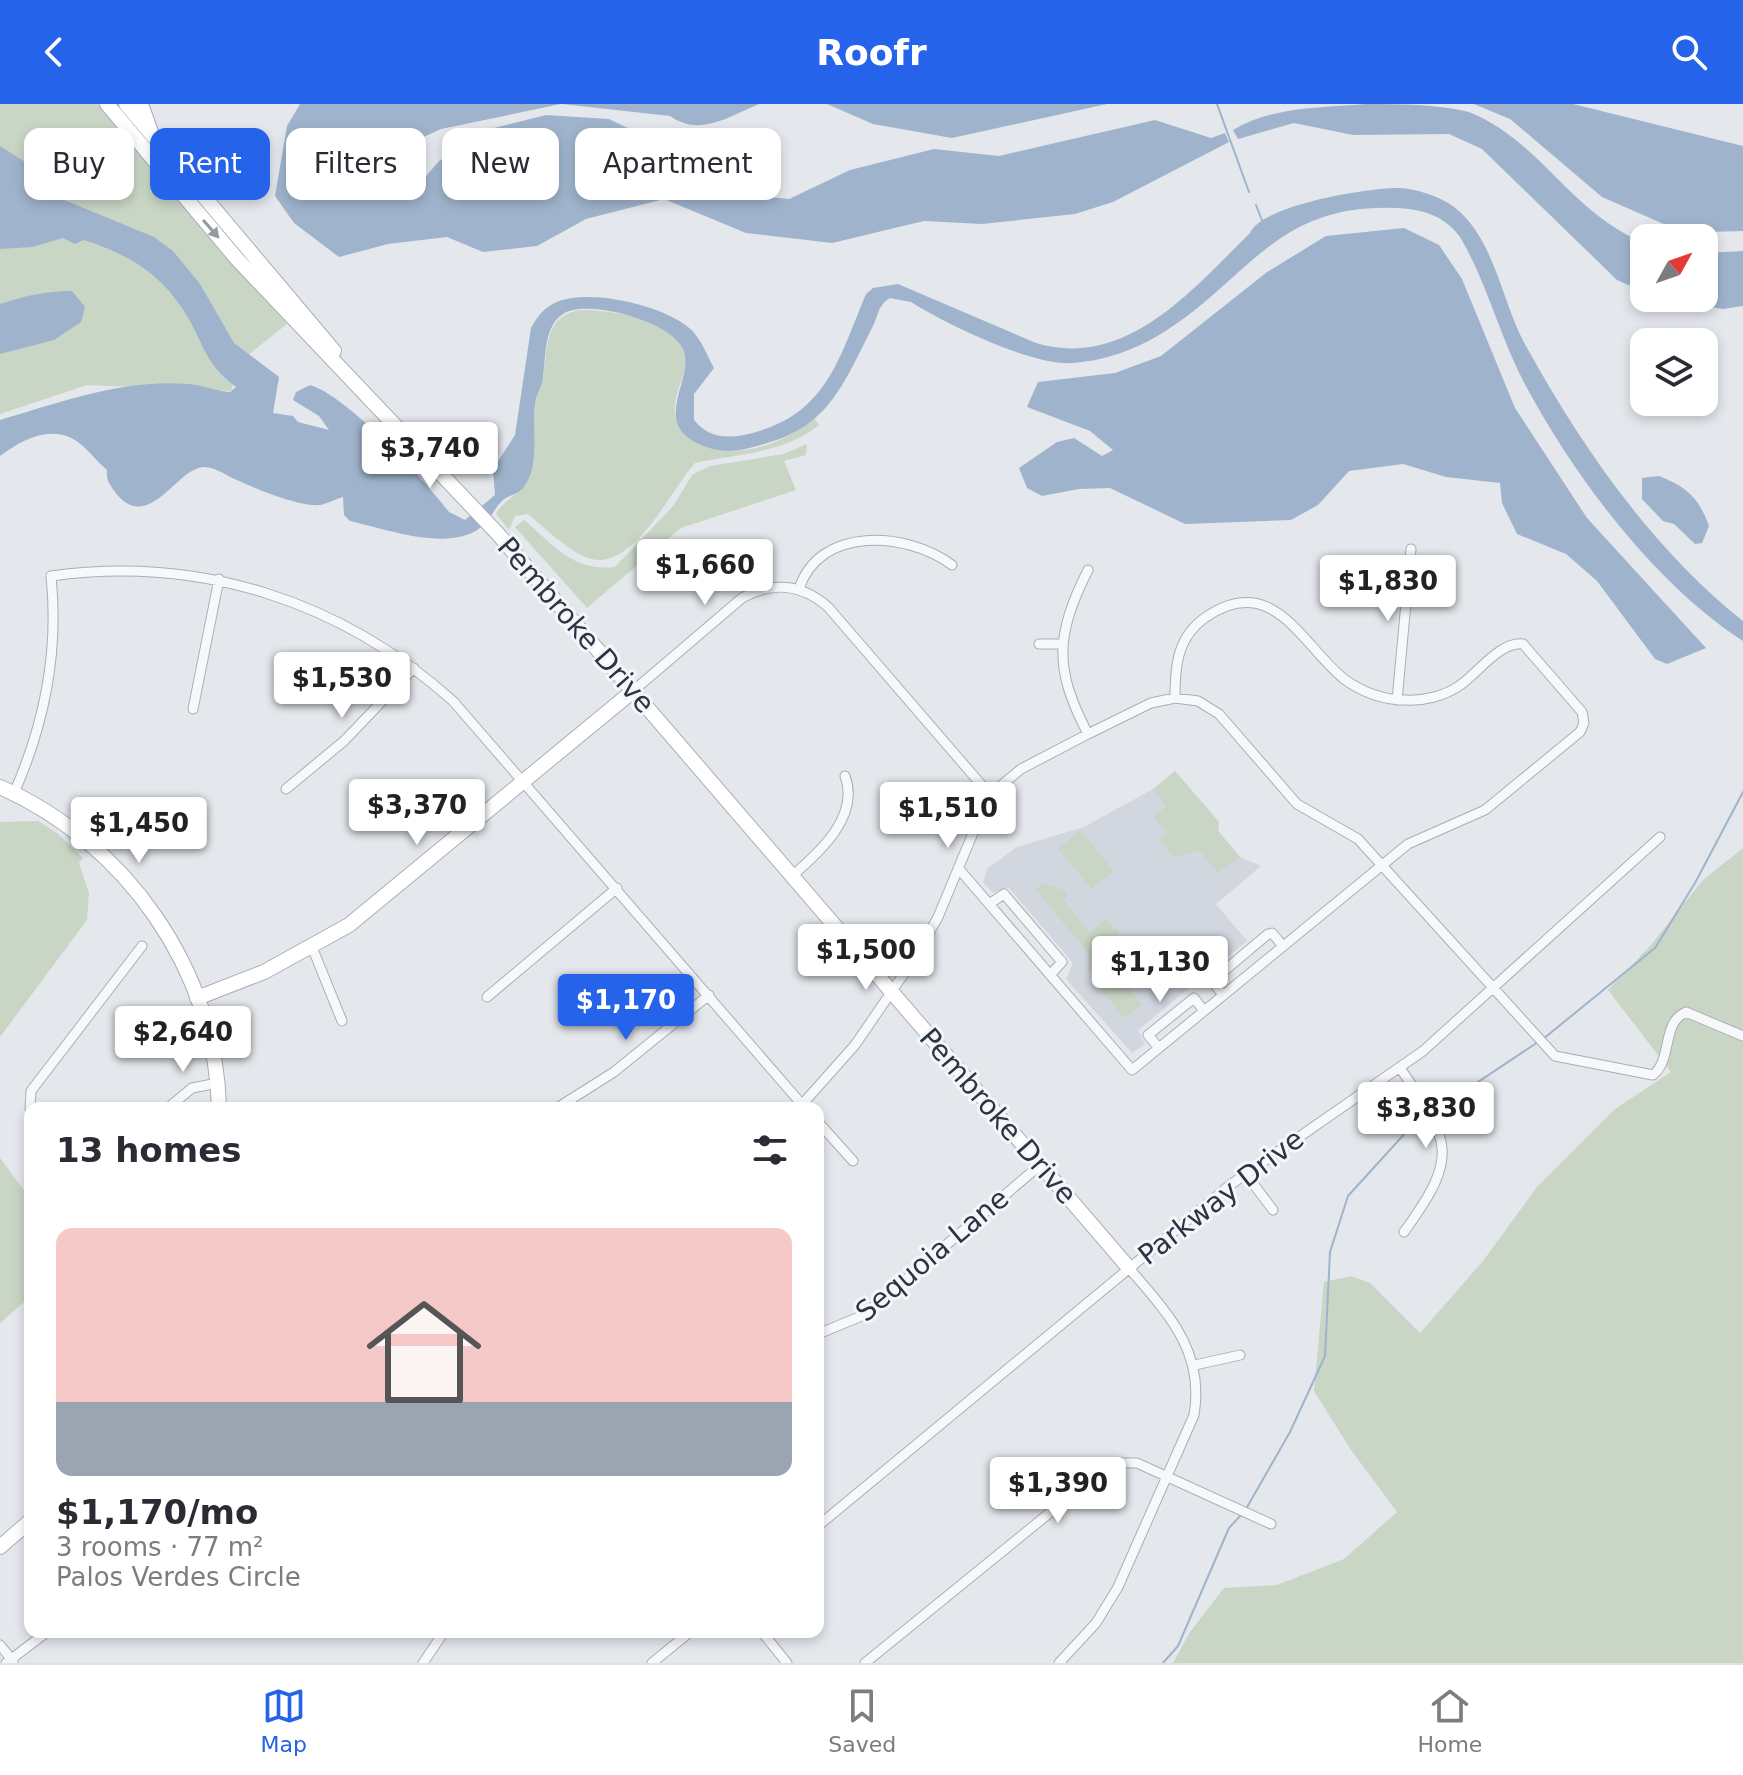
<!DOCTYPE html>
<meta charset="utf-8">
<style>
:root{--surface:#fff;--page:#f2f2f3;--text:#2b2b33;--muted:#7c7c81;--line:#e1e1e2;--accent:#2563eb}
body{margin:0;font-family:"DejaVu Sans",sans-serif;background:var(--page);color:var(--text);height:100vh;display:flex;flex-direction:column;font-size:30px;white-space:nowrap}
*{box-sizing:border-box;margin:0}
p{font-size:26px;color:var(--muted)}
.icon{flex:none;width:44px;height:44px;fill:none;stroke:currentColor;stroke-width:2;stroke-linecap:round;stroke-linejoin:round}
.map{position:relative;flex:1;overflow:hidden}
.details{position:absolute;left:24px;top:998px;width:800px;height:536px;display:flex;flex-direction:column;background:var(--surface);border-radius:16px;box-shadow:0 4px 12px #0003}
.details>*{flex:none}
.banner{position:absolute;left:24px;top:24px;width:800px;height:72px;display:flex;gap:16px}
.needle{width:52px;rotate:50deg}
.tools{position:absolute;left:1630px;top:120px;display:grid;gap:16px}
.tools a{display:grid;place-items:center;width:88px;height:88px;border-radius:16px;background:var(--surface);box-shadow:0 4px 12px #0003;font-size:40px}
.price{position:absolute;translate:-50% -68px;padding:0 18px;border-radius:8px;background:#fff;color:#222;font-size:26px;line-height:52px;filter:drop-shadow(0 2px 4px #0008)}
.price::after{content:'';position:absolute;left:50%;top:48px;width:24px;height:18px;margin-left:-12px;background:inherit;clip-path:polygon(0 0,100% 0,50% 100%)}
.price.current{background:var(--accent);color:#fff}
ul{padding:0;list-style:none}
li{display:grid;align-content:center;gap:16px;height:424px;padding:0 32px}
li+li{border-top:2px solid var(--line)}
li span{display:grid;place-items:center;height:248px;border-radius:16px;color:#555}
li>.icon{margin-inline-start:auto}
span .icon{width:144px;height:144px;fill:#fffc;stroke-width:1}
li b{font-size:34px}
h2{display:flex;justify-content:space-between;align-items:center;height:96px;padding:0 32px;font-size:34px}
.tag{padding:0 28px;border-radius:16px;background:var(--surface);box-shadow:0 4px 12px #0003;font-size:28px;line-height:72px}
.tag.current{background:var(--accent);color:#fff}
header{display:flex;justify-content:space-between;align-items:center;height:104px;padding:0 32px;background:var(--accent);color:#fff;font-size:36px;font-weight:700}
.tab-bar{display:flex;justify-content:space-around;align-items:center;height:112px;border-top:2px solid var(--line);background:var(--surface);font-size:22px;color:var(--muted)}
.tab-bar a{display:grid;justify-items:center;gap:4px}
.tab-bar .current{color:var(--accent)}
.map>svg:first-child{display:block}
.built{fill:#d2d6de}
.green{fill:#c9d6c5}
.water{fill:#9fb4cc}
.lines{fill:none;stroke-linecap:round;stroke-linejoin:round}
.stream{stroke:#9fb4cc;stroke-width:2}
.street-casing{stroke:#a9aeb7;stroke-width:11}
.secondary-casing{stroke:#a9aeb7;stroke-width:16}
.primary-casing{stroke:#a3abb8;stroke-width:16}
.street{stroke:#f7f8fa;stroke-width:9}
.secondary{stroke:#fff;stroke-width:14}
.primary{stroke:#fff;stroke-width:14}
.oneway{fill:#959aa2}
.labels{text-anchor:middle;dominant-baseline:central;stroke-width:6;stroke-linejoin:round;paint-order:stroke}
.street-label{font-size:28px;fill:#2b3445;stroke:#f4f6f9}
</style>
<header><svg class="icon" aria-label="back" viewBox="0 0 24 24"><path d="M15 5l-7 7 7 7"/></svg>Roofr<svg class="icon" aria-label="search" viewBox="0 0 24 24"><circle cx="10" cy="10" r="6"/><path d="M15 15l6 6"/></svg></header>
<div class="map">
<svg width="1743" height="1559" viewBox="0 0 1743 1559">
<rect width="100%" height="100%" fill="#e4e7ec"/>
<path class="built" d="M1175,667L1219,718L1218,727L1240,753L1261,762L1216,800L1247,837L1138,926L1145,940L1132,949L1066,875L1073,859L1008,783L993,789L983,778L988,764L1017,743L1084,723L1153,685Z"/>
<path class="green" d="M0,0H98L287,220L243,255L231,287L87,281L0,310Z
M580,206C609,206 657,213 678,236C701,263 664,290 678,318C704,367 782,345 814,314L819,321C785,349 737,350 695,359C670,386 630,476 583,452C564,443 545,424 528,410L515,412L509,426L496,410C504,394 525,390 530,370C536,347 532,320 536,296C537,288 542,281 543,273C548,244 544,212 580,206Z
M807,340L806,351L784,357L796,386L681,424L587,504L515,423L524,416C554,441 573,468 615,463L674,401L692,371L710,362L784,350Z
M1175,667L1219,718L1218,727L1240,753L1217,768L1200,746L1175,754L1159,735L1167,729L1154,713L1166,702L1153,685Z
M38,717L58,730L83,754L79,759L89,789L87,816L0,933V718Z
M1080,726L1114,767L1092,785L1058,745Z
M1743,744V1559H1173L1190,1528L1224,1484L1277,1481L1344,1455L1397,1408L1351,1346L1314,1287L1324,1178L1351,1172L1370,1179L1420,1229L1483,1157L1537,1083L1615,1005L1671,968L1608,886L1650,842L1703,776Z
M1041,779L1064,786L1067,792L1063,796L1090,828L1107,815L1119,829L1099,851L1114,870L1101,880L1088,865L1089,850L1036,786Z
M1115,876L1118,879L1122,876L1142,900L1124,914L1102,887Z
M0,1054L30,1094V1193L0,1219Z"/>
<path class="water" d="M300,0H561L441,25L404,42L391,77L415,85L439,57L490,25L546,11L609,15L659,39L727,89L789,95L850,66L934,45L999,52L1155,16L1211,34L1225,29L1229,38L1113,98L1075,110L982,120L924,117L832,139L746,129L664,95L586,115L537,142L483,148L447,133L388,140L339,153L294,119L275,92L287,22Z
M562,0H759C728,13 700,33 670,12Z
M827,0H1107L952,34L873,20Z
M1366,0C1399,0 1437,0 1469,8C1541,37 1568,107 1644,139V188L1617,176L1482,45L1449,30L1353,31L1294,19L1238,35L1233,26C1274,2 1320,4 1366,0Z
M1474,0H1573L1743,42V127L1708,128L1666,121L1602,93L1510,15Z
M0,42L25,58L62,95L154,133L173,147L200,180L234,239L279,273L273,309L293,312L298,318L329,326L319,312L293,296L296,288L310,281C346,291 425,376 449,408L465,416L495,391L493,365L515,331L531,224C538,212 543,204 557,198C589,184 662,201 688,223C700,232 707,251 714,264L694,290V316C707,332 723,335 744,331C826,313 837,259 866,190L873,184L898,180L1036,239C1126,266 1192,186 1250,129C1262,101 1367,84 1397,84C1414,84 1440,92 1454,103C1495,134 1502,200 1526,242C1581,342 1653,446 1743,517V537C1656,481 1576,375 1527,284C1500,235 1488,180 1460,133C1445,112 1422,105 1397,104C1273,99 1249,177 1159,231C1134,246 1103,257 1073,259C1032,262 946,220 911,198L890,194C877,202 879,211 872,224C845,276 830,322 767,339C750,344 731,350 713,345C642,325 697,276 683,245C672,218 587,194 563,210C544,222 546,252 543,272C543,280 538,287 536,295C530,322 542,361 523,384C517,391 509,391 503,396C495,403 491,415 480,424C448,448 386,425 350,417L344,411L343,393C335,395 327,400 320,401C299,403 256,385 237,376C227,372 214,362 203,363C176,365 148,431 115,388C109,380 106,375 107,366C99,359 93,352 85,344C58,317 25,333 0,352V316C62,298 122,275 188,280C202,281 216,287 230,288L236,283C202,257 205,240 184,207C159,168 127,150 84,136L75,140L63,134L32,143L0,145Z
M1404,124L1439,141L1462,175L1515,304L1587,414L1706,544L1667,560L1655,555L1597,477L1566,450L1517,430L1502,399L1500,379L1446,373L1403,360L1349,367L1318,401L1291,416L1185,420L1110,384L1079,385L1042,392L1027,384L1019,364L1057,338L1074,334L1102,352L1113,346L1090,327L1027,303L1038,278L1115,269L1161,252L1267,168L1326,132Z
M1743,147V202L1723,205L1658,194H1704V149Z
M72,187L85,203L81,218L54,236L0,250V200C25,192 46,187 72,187Z
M1659,372C1687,383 1699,394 1709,422L1702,439L1695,440L1674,420L1663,417L1642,395V374Z"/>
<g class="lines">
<path class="stream" d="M1217,0L1249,88
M1256,101L1263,119
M1543,935L1655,844L1695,779L1743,688
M1439,1004L1538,938
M1246,1405L1290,1328L1325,1252L1330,1148L1348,1092L1418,1015
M1163,1559L1178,1542L1229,1424L1242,1410"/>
<g class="street-casing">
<path id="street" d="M1088,466C1055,532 1054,565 1088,630
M799,485C819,422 906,427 952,461
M1039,540H1062
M633,587L742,494C772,477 802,480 828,503L991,692
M1175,594C1175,562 1177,533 1206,513C1273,467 1302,541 1344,575C1362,588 1384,596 1406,596C1424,597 1444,592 1459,582C1477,570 1500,537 1523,540L1582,608L1584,619
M1397,596L1411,445
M193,605L219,475
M286,685L344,637L414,564
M14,689C45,619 59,548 51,472C200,451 341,497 453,597L805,1004
M959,765L1132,966L1408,740L1485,706L1580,628L1584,619
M792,772C820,748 860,712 845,672
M989,800L1004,790L1062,858L1050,871
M312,843L342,917
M1223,891L1212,877L1268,830L1272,829L1283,842
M487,893L617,784
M1159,944L1148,931L1194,894L1204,907
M1400,964C1452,1039 1459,1052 1404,1128
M30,1004L31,987L142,842
M168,1004L192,984L218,979
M557,1004L614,968L709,891
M799,1004L855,941L914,855L938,813L983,705L998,684L1021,665L1088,630L1151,599L1175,594L1198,597L1219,610L1297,700L1358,735L1555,952L1653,971C1673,955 1661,919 1686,908L1743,932
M818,1018L853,1057
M1245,1069L1273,1106
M818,1230L864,1211L1040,1061
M1195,1261L1240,1251
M818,1422L1230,1081L1423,947L1660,733
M762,1528L787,1559
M0,1541L13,1557
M6,1559L47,1528
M423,1559L444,1528
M652,1559L690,1528
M865,1559L1111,1359H1137L1271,1420
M1059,1559L1096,1519L1118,1483L1194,1311C1205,1247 1168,1210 1129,1164"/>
</g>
<g class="secondary-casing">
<path id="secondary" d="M107,0L237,155L498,430L1129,1164
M126,0L334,247
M0,683C125,738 216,866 219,1004
M197,894L264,868L349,821L633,587
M0,1443L30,1417"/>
</g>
<g class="primary-casing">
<path id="primary" d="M141,0L152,31"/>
</g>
<use href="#street" class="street"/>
<use href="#secondary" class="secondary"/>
<use href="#primary" class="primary"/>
</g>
<defs><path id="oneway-solid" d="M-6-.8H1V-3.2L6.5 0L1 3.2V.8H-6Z" transform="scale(2)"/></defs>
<use class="oneway" href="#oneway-solid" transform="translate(211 125) rotate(49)"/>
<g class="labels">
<g class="street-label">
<text transform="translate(576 521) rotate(49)">Pembroke Drive</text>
<text transform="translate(998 1012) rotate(49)">Pembroke Drive</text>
<text transform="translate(1221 1093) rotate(-38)">Parkway Drive</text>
<text transform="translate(932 1151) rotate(-40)">Sequoia Lane</text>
</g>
</g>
</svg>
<div class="tools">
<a><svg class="needle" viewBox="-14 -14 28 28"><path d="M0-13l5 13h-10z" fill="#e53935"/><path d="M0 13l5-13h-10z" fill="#7c7c81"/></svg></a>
<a><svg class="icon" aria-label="layers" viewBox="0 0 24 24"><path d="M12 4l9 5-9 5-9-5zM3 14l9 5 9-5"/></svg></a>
</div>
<b class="price" style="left:430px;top:386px">$3,740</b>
<b class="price" style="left:705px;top:503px">$1,660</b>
<b class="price" style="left:1388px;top:519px">$1,830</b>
<b class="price" style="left:342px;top:616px">$1,530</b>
<b class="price" style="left:417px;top:743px">$3,370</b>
<b class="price" style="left:948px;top:746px">$1,510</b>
<b class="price" style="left:139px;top:761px">$1,450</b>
<b class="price" style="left:866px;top:888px">$1,500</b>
<b class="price" style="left:1160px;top:900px">$1,130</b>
<b class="price current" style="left:626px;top:938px">$1,170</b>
<b class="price" style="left:183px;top:970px">$2,640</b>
<b class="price" style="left:1426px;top:1046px">$3,830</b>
<b class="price" style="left:1058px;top:1421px">$1,390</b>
<div class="banner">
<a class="tag">Buy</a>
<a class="tag current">Rent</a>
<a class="tag">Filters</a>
<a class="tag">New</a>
<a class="tag">Apartment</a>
</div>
<section class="details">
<h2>13 homes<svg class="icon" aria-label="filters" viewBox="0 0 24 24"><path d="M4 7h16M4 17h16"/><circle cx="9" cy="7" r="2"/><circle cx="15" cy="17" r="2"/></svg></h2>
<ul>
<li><span style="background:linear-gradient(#f6c9c9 70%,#9aa5b1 0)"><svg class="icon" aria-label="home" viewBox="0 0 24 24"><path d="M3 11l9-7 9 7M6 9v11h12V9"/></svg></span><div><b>$1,170/mo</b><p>3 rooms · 77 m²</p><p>Palos Verdes Circle</p></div></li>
</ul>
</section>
</div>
<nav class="tab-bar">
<a class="current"><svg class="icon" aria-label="map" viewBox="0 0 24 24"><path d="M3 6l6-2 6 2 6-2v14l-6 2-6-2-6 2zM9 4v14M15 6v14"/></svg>Map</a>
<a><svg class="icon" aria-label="saved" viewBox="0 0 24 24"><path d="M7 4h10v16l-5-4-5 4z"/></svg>Saved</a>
<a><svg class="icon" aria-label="home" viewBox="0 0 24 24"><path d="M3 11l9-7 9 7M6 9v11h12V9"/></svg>Home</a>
</nav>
